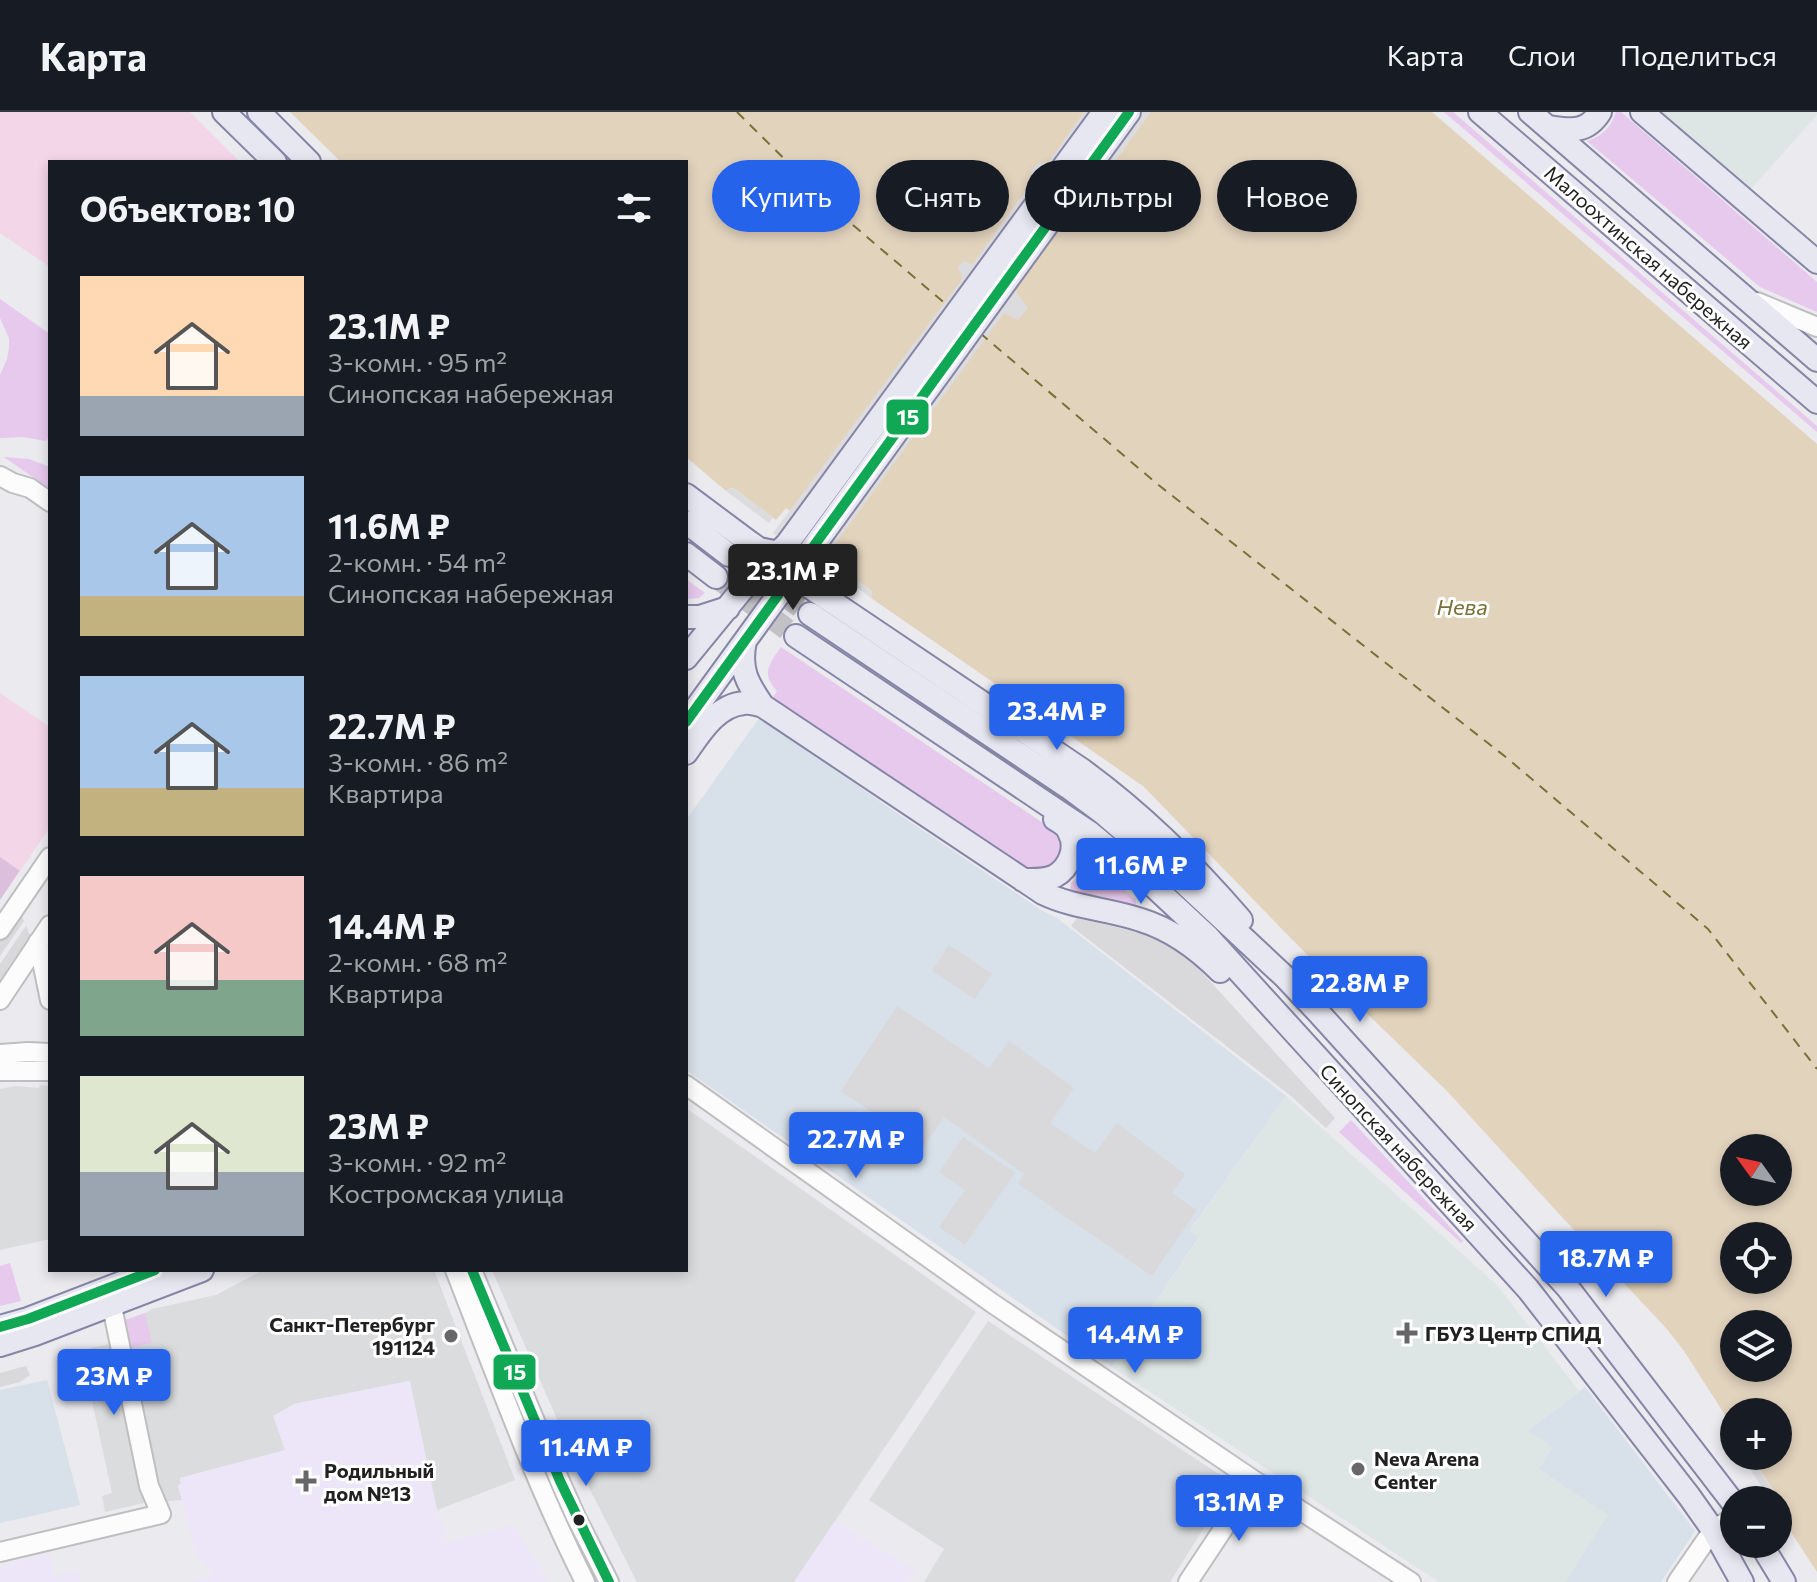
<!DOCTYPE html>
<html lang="ru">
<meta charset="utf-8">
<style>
:root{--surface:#171b24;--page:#242831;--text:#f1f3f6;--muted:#9ea1a6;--line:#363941;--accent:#2563eb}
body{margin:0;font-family:Commissioner,sans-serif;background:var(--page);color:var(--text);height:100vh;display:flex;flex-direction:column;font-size:30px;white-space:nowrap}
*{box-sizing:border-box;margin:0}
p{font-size:26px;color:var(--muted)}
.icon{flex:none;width:44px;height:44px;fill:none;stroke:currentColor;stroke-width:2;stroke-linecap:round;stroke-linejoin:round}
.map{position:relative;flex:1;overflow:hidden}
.side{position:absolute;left:48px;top:48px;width:640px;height:1112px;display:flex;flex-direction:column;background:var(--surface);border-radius:0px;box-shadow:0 4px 12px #0003}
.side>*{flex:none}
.banner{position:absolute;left:712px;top:48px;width:760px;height:72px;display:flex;gap:16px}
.needle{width:52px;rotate:303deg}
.controls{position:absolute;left:1720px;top:1022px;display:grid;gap:16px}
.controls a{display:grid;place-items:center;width:72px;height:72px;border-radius:50%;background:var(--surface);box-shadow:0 4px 12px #0003;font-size:40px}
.price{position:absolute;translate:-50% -68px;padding:0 18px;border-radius:8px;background:var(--accent);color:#fff;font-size:26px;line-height:52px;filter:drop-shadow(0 2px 4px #0008)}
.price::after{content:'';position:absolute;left:50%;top:48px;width:24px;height:18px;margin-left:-12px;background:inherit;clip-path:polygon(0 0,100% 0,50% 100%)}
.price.active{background:#222;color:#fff}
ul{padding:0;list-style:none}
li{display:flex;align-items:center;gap:24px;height:200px;padding:0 32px}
li span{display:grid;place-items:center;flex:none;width:224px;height:160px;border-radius:0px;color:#555}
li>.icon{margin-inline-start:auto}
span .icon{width:96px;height:96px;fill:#fffc;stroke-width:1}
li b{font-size:34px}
h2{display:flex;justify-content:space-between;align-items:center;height:96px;padding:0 32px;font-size:34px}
.tag{padding:0 28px;border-radius:36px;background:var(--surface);box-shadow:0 4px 12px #0003;font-size:28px;line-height:72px}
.tag.active{background:var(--accent);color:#fff}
header{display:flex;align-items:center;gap:48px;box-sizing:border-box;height:112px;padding:0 40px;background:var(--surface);border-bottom:2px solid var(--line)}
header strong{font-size:38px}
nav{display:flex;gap:44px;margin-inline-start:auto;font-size:28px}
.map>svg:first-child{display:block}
.residential{fill:#dbdcde}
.commercial{fill:#d8e0e9}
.industrial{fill:#dde6e4}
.education{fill:#ece6f8}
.grass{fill:#e6c9ed}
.forest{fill:#dcbfdc}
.park{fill:#f3d6e8}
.parking{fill:#d9d9db}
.water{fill:#e2d3bd;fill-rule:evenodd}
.pier{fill:#dcdcde}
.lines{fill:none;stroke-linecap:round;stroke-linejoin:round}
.ferry{stroke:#7a7137;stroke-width:2;stroke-dasharray:10 8;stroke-linecap:butt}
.major-tunnel{stroke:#c2c2c6;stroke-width:22;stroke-dasharray:22 11;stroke-linecap:butt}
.minor-casing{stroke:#bfbfc1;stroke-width:22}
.major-casing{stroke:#8685a6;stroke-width:26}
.minor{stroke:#fcfcfd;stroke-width:18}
.major{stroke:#e7e7f2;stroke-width:22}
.bus-1-casing{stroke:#fff;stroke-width:16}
.bus-1{stroke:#10a855;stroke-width:10}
.poi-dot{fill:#676769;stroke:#fff;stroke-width:3}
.bus-dot{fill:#212121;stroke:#fff;stroke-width:3}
.labels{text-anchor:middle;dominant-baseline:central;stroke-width:6;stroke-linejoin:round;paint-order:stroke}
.street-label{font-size:20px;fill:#212121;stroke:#fff}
.poi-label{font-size:20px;font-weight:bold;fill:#212121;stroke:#fff;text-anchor:start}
.water-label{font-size:22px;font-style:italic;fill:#7a7137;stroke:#fff}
.line-badge{stroke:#fff;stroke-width:3}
.badge-label{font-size:22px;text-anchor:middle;font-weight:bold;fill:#fff}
</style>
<header>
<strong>Карта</strong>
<nav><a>Карта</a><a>Слои</a><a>Поделиться</a></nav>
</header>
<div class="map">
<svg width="1817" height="1470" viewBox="0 0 1817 1470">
<rect width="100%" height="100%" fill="#eaeaef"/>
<path class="residential" d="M40,973L50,974V1127L0,1138V977L16,974L39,976Z
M686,996L976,1200L794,1470H637L574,1346L492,1158H686Z
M263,1158H434L515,1368L437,1398L409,1269L294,1292L286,1338L180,1366L181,1373L178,1374L182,1388L144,1391L105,1400L102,1384L112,1381L81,1238L110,1232L131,1236L151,1231L145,1201L152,1197L216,1183Z
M988,1209L1232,1371L1170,1470H924L944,1437L869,1388Z"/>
<path class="commercial" d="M760,605L894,699L1041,798L1057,806L1286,984L1190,1118L1199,1125L1112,1255L686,958V708Z
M47,1268L80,1393L0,1411V1278Z
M1585,1275L1695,1419L1661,1470H1565L1607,1403L1539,1357L1527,1319Z"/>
<path class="industrial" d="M1658,0H1817V3L1750,78Z
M1286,984L1497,1173L1579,1279L1528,1318L1553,1335L1539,1357L1608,1403L1565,1470H1439L1112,1255L1199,1126L1190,1119Z"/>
<path class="education" d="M410,1269L437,1398L447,1430L514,1413L548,1470H187L214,1463L196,1441L178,1373L181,1372L180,1366L285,1338L273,1304L294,1292Z
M835,1409L916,1459L909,1470H794Z
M50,1442L54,1464L79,1459L81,1470H0V1454Z"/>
<path class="grass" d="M1444,0H1453L1817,314V320Z
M1616,0H1621L1817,170V200L1760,175L1587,29C1603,24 1611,15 1616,0Z
M0,187L50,222V324L46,329L23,325L0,326V263L7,247L9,236V226L0,206Z
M4,345L29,347L50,355V377Z
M686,467L705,481L699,486L686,487Z
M781,535L1049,715C1066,729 1061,745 1045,757L1027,758L771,588L777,579C761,561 769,552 781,535Z
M1092,751L1098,754L1136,788V793L1074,780L1070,778L1071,771Z
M1351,1008L1463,1129L1461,1131L1339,1020Z
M10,1151L21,1189L0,1194V1154Z
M145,1201L152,1231L131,1236L125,1208Z"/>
<path class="forest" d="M0,729L29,745L0,788Z"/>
<path class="park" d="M0,0H190L240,50H50V155L0,121Z
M0,581L50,615V715L20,759L0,745Z"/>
<path class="parking" d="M20,800L24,809L0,844V829Z
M1077,806L1150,823L1178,839L1197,855L1335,1006L1326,1016L1291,984L1071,814Z
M26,814L30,823L0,868V852Z
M949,833L992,862L975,887L932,859Z
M897,894L989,956L1009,929L1074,976L1050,1011L1095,1041L1117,1011L1185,1062L1172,1081L1197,1098L1152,1164L1018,1072L1024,1062L944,1005L924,1035L841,979Z
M963,1025L1015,1061L965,1133L939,1115L965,1078L939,1060Z
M26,1254L30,1263L20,1270L0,1275V1261Z"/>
<path class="water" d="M290,0H1432L1817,332V1460L1778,1400V1388H1770L1768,1384L1774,1379L1751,1344H1778V1300H1734V1317L1684,1239L1666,1216L1561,1104L1447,979L1317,853L1143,674L871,486L872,479L828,446L837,434L786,396L776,408L735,377L730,376L726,379L686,345V50H341ZM1734,1036H1778V1080H1734ZM1734,1124H1778V1168H1734ZM1734,1212H1778V1256H1734Z"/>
<path class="pier" d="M1084,0H1151L1089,85L1097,98L1088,110L1070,103L1015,178L1028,196L1018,208L1004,201L818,455L773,421L963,166L958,156L964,149L973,152L1034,67L1031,58L1040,50L1048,51Z
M730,376L735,377L773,405L769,411L726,379Z
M833,449L872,479L871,486L829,455Z
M1741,1344H1751L1774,1380L1768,1384Z"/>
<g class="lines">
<path class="ferry" d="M737,0L840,102L948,194
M980,221L1156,371L1507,646L1708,817L1817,957"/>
<path class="major-tunnel" d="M729,443L810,502
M716,465L796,524"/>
<g class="minor-casing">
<path id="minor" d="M1757,190L1817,215
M0,364L13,371L30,376L50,390
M0,818L50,745
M38,830L50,888
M0,888L50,813
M0,942L28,940L50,941
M0,959H50
M686,973L992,1191L1255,1369L1411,1470
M455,1158C496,1263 534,1369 585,1470
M472,1158L560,1369L576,1405L609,1470
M0,1440L161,1402L149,1374L109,1180
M1188,1470L1255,1369
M1677,1470L1713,1418L1734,1405"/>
</g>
<g class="major-casing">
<path id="major" d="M224,0L275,50
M259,0L309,50
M1480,0L1817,290
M1530,0L1817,248
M1642,0L1817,150
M1548,15C1570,18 1586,22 1600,0
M686,383L749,430L759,437L779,441
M686,410L729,443
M686,442L716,465
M797,455L801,466L807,473L1082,658C1141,701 1193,752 1241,808
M810,502L1068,675L1103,701L1181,768L1285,865L1317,899L1568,1176L1734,1392
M686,505H700L728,496
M796,524L1090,721L1148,769L1207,824L1528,1177L1689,1384L1713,1418L1742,1470
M745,529C739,557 747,571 763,594L1043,781C1074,796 1109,797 1141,808C1173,818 1198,837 1220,859
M686,546L754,463L787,432L1104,0
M686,610L1129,0
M686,641C700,621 717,593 744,591C750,590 757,592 763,594
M1023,768C1033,768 1045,769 1055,764C1069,756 1078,736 1069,720C1067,714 1060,710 1055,707
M0,1215L28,1207L155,1158
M0,1233L35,1222L202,1158
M1761,1432L1784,1470"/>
</g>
<use href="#minor" class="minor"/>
<use href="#major" class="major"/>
<g class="bus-1-casing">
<path id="bus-1" d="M686,610L1129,0
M472,1158L560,1369L609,1470
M0,1215L28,1207L155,1158"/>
</g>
<use href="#bus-1" class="bus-1"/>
</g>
<g class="poi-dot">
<path d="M1403 1209h8v8h8v8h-8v8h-8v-8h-8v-8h8z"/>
<circle cx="451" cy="1224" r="8"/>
<circle cx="1358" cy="1357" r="8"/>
<path d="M302 1357h8v8h8v8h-8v8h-8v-8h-8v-8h8z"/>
</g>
<circle class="bus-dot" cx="579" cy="1408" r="7"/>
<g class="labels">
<g class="street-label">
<text transform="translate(1649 145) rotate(41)">Малоохтинская набережная</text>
<text transform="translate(1399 1035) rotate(47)">Синопская набережная</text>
</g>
<g class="poi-label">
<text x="435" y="1212" text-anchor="end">Санкт-Петербург<tspan x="435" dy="23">191124</tspan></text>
<text x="1425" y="1221">ГБУЗ Центр СПИД</text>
<text x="1374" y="1346">Neva Arena<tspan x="1374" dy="23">Center</tspan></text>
<text x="324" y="1358">Родильный<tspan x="324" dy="23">дом №13</tspan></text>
</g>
<g class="water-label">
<text x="1462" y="494">Нева</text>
</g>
</g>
<g class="line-badge">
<rect x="885" y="286" width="45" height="38" rx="8" fill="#10a855"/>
<rect x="492" y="1241" width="45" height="38" rx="8" fill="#10a855"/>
</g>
<g class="badge-label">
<text x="908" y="313">15</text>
<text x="515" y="1268">15</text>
</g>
</svg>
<div class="controls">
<a><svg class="needle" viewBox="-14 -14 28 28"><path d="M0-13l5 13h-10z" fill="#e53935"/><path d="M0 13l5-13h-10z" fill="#9ea1a6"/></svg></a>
<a><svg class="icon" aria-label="locate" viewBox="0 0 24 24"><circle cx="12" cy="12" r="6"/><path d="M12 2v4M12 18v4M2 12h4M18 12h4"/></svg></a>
<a><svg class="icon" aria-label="layers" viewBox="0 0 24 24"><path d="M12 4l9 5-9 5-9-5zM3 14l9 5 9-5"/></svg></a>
<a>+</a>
<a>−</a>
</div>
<b class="price active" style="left:793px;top:500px">23.1M ₽</b>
<b class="price" style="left:1057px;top:640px">23.4M ₽</b>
<b class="price" style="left:1141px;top:794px">11.6M ₽</b>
<b class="price" style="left:1360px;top:912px">22.8M ₽</b>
<b class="price" style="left:856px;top:1068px">22.7M ₽</b>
<b class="price" style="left:1606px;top:1187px">18.7M ₽</b>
<b class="price" style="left:1135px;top:1263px">14.4M ₽</b>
<b class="price" style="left:114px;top:1305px">23M ₽</b>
<b class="price" style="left:586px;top:1376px">11.4M ₽</b>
<b class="price" style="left:1239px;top:1431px">13.1M ₽</b>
<div class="banner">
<a class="tag active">Купить</a>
<a class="tag">Снять</a>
<a class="tag">Фильтры</a>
<a class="tag">Новое</a>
</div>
<section class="side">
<h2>Объектов: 10<svg class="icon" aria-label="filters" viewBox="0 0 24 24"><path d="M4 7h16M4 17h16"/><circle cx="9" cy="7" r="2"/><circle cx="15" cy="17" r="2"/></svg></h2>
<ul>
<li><span style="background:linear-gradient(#ffd9b3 75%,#9aa5b1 0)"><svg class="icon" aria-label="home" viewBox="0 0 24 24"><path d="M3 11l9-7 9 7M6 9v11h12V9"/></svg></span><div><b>23.1M ₽</b><p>3-комн. · 95 m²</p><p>Синопская набережная</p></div></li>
<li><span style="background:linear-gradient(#a9c7e8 75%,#c2b280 0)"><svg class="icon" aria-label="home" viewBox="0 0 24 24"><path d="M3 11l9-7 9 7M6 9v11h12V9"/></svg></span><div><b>11.6M ₽</b><p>2-комн. · 54 m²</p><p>Синопская набережная</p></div></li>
<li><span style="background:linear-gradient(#a9c7e8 70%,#c2b280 0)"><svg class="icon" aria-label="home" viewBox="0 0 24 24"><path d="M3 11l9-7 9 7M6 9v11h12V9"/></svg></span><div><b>22.7M ₽</b><p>3-комн. · 86 m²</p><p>Квартира</p></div></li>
<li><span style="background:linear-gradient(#f6c9c9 65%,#7fa58c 0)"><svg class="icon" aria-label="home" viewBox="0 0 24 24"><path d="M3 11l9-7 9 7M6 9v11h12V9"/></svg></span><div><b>14.4M ₽</b><p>2-комн. · 68 m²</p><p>Квартира</p></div></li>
<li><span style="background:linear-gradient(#dfe7d0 60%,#9aa5b1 0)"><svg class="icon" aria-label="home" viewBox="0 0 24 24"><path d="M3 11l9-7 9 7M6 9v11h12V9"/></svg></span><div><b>23M ₽</b><p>3-комн. · 92 m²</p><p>Костромская улица</p></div></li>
</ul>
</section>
</div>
